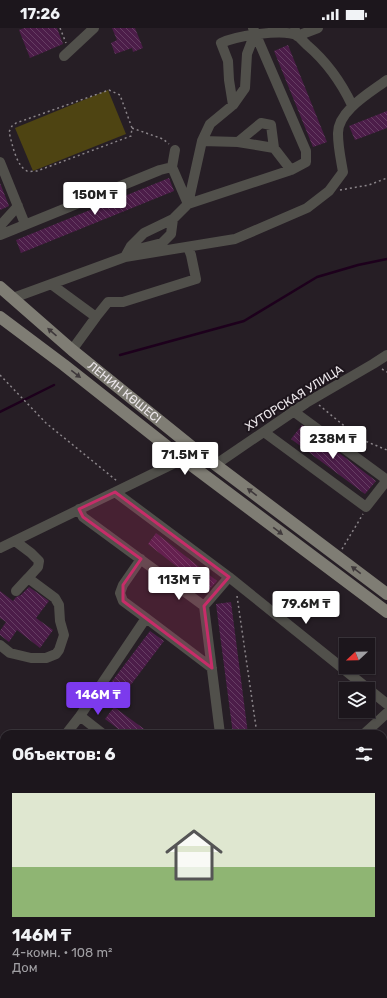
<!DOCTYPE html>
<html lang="ru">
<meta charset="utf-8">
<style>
:root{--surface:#1c161c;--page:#292329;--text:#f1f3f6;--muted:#a09fa3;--line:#3a353b;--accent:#7c3aed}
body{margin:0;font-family:Rubik,sans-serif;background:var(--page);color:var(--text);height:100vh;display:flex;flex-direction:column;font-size:15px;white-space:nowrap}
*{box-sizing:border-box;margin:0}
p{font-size:13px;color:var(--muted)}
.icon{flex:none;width:22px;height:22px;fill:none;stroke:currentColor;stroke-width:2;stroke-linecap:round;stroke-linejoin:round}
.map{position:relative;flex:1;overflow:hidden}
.drawer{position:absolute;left:0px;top:702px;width:387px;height:268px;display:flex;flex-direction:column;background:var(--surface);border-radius:12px 12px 0 0;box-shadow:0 1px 3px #0004,0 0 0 1px var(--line)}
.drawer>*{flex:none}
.needle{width:26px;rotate:248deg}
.buttons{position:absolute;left:339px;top:610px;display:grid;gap:8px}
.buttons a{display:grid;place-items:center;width:36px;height:36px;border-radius:0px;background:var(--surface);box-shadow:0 1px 3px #0004,0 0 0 1px var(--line);font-size:20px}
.price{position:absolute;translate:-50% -34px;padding:0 9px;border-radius:4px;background:#fff;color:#222;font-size:13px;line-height:26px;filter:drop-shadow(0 1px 2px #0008)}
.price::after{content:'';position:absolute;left:50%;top:24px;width:12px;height:9px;margin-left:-6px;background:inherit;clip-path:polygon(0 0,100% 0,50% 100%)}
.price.on{background:var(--accent);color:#fff}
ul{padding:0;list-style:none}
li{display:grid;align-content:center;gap:8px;height:212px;padding:0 12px}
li+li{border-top:1px solid var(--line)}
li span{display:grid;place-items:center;height:124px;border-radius:0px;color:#555}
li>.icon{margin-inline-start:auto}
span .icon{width:72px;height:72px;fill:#fffc;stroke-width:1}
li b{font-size:17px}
h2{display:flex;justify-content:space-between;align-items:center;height:48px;padding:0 12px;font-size:17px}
.status{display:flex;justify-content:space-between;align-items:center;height:28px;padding:0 20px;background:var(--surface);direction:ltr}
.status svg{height:11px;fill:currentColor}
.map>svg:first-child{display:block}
.pitch{fill:#4e4412}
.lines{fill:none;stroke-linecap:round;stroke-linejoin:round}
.stream{stroke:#1d001c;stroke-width:2.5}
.building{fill:url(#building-back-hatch)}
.path{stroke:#8b858a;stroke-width:1.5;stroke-dasharray:2 3;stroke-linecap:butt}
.minor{stroke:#51504b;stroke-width:10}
.major{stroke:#7f7d74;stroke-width:12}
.oneway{fill:#3f393b}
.marked{fill:#c62d69;fill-opacity:0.2;stroke:#c62d69;stroke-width:3;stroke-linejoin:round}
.labels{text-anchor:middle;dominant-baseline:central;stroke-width:4;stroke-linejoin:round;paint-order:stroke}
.street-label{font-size:12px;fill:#ece7eb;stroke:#1d151c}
</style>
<div class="status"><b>17:26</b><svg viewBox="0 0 49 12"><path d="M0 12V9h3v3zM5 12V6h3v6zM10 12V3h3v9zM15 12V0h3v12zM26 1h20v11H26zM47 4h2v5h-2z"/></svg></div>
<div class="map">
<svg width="387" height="970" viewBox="0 0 387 970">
<defs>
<pattern id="building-back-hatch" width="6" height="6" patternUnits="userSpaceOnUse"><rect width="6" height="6" fill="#4c1d49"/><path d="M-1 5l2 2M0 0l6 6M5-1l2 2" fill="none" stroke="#663e63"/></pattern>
</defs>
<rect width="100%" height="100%" fill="#261e25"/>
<path class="pitch" d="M108,62L126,106L33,143L15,100Z"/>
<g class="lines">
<path class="stream" d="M120,327L244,293L317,249L358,237L387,231
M0,384L54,357"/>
</g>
<path class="building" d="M24,0H57L63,16L30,30L19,2Z
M112,0H135L143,20L133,24L132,20L115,26L111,15L117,12Z
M288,17L327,114L313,119L274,23Z
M387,83V100L355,112L349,98Z
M169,150L174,163L21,225L16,212Z
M0,155L9,178L0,182Z
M302,397L376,453L365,466L291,411Z
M156,505L217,553L208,563L148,516Z
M29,559L49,573L36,590L53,602L40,620L17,602L9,614L0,607V603L6,594L0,590V563L13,573L16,569L21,567Z
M231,574L248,706H233L216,576Z
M150,603L164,613L114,679L101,668Z
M114,679L151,706H125L105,691Z"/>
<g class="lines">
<path class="path" d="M60,0L66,15
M109,62L120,67L132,100L131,108L37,143C34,143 30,144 27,143C16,138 12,115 9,104L12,98L16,95Z
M132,100L163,111L169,116
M340,162L369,157L387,150
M382,341L387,344
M0,347L46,395L117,453
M319,377L360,411L387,422
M342,521L363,486
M237,568L257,706"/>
<path class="minor" d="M295,2L297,8L318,0
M64,28L94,0
M233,77L229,52L228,33L221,15C236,8 284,0 298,8C301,11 304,14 307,17C327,34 341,54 352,77
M202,113L238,114L274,120L291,142
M238,114L261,95L271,97L274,120
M0,134L25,196
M172,139L175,122
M0,198L18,178
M0,207L160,142L172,139L188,176L291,142L306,134V123L253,0
M125,229L235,211L307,180L329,163L343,144C341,132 338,119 338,106C337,83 371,64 387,52
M125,229L131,218L144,205L173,191L188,176L202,113L210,96L233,77L245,60L247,26L255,5
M51,256L96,289L72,322
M13,270L125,229L142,220L162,215L171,206L173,191
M96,289L108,274H123L196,251L191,227L188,219
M264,404L366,479L387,452L293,383
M215,437L306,375L373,336L387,327
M115,464L229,549L387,676
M79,481L83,489L204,578L220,706
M0,520L183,431L192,419
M141,531L123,557L120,565L123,573L146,590L212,640
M16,563L28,550
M204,578L229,549
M0,617L10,625L31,630H46L56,626L59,622L64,607L60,593L59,577L55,570L28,550L38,539L39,533L31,525L15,513
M80,688L103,706
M66,706L80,688L146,590
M364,706L387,685
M0,790L4,785
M0,884L4,887
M0,924L4,927
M53,966L56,970
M367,966L373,970
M13,970L15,966
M322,970L325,966"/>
<g class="major">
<path id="s1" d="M0,259L72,322L192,419L387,566"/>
<path d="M0,289L64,337L183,431L387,584"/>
<path d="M383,737L387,731"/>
<path d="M383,756L387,751"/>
<path d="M207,970L210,966"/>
<path d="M222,970L225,966"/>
</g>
</g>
<defs><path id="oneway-solid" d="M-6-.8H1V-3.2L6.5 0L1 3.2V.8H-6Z"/></defs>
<g class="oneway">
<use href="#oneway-solid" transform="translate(52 304) rotate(-139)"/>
<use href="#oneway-solid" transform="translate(76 346) rotate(38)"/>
<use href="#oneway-solid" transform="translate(252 464) rotate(-143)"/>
<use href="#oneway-solid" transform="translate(278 503) rotate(37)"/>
<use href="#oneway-solid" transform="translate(356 542) rotate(-143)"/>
</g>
<path class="marked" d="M115,464L229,549L204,578L212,640L123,573V557L141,531L83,489L79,481Z"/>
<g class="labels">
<g class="street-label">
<text stroke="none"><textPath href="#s1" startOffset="163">ЛЕНИН КӨШЕСІ</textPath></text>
<text transform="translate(294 370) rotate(-32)">ХУТОРСКАЯ УЛИЦА</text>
</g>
</g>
</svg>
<div class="buttons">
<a><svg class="needle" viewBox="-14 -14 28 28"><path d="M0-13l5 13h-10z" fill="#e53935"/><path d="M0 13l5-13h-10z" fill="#a09fa3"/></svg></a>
<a><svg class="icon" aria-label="layers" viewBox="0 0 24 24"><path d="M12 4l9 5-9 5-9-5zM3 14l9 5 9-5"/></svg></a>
</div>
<b class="price" style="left:95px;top:188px">150M ₸</b>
<b class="price" style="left:333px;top:432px">238M ₸</b>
<b class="price" style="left:185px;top:448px">71.5M ₸</b>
<b class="price" style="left:179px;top:573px">113M ₸</b>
<b class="price" style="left:306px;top:597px">79.6M ₸</b>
<b class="price on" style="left:98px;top:688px">146M ₸</b>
<section class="drawer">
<h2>Объектов: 6<svg class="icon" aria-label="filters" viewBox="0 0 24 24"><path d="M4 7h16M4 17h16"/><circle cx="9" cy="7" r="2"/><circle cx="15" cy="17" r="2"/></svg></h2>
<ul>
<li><span style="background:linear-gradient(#dfe7d0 60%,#8fb573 0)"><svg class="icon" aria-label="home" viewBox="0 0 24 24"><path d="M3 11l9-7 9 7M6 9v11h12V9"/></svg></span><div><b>146M ₸</b><p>4-комн. · 108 m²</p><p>Дом</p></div></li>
</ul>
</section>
</div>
